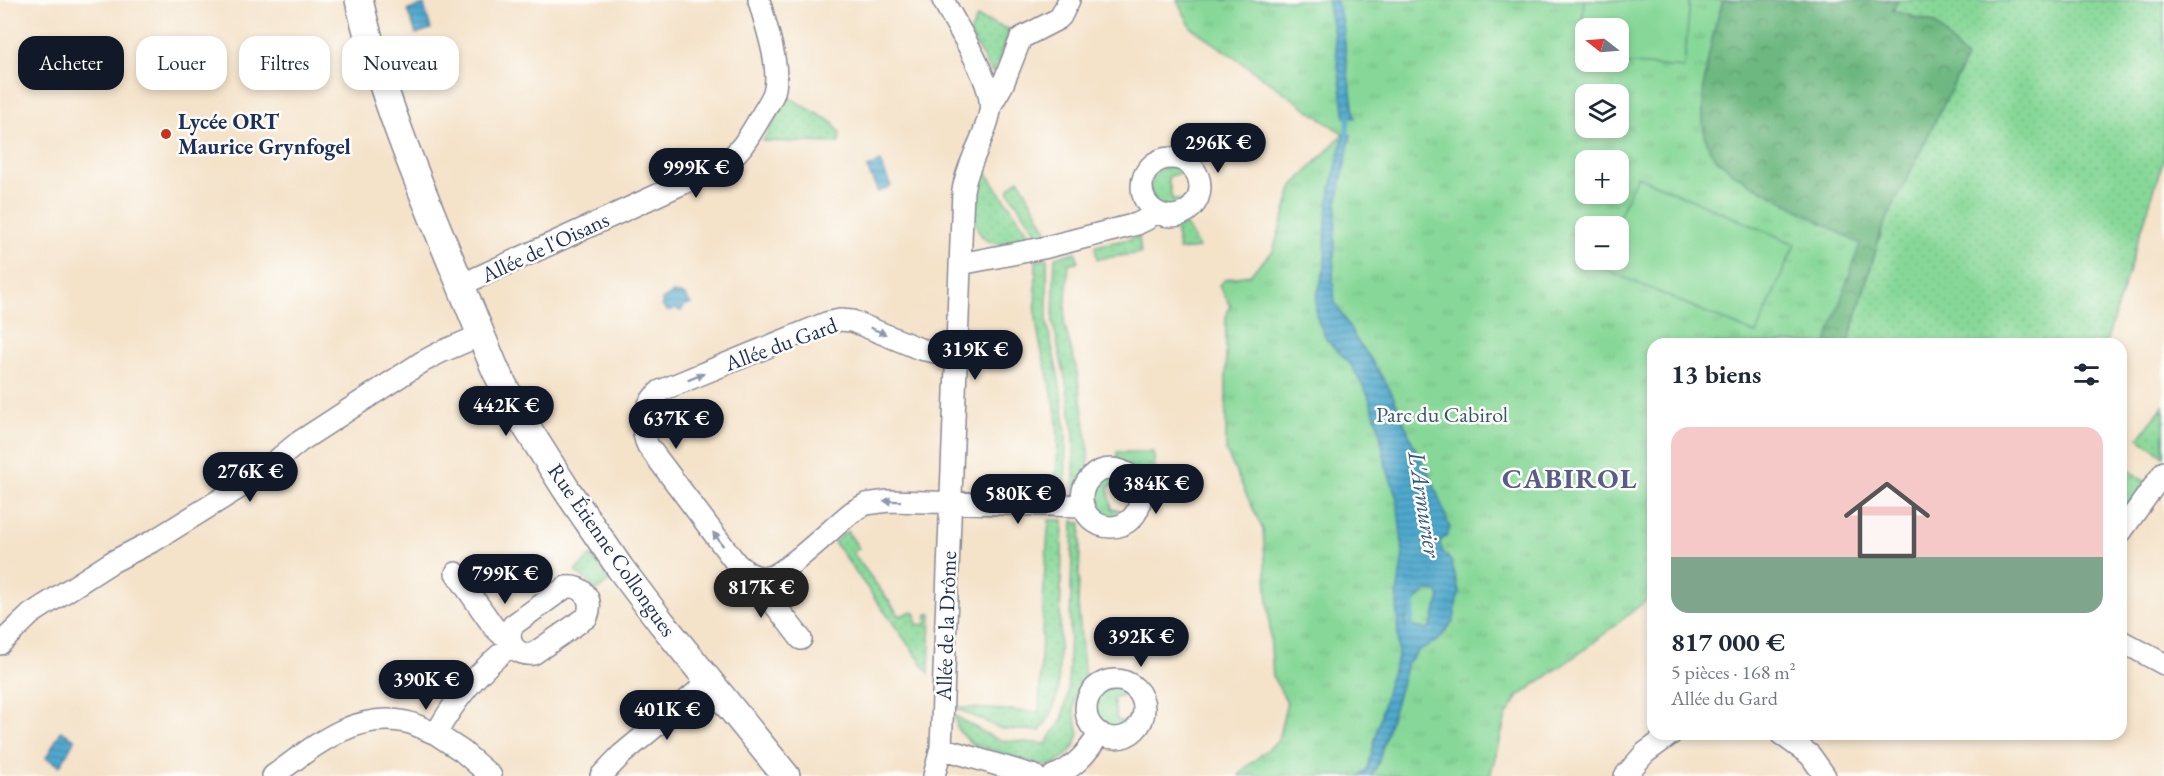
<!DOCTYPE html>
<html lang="fr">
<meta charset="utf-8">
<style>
:root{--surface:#fff;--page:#f2f2f3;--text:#1f2937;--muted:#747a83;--line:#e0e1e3;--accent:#111827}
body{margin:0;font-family:"EB Garamond",serif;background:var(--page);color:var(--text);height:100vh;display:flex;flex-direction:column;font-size:22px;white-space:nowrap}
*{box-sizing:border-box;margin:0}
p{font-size:20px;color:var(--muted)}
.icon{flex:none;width:33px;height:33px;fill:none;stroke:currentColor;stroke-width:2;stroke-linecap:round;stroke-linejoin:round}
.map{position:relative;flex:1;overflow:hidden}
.side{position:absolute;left:1647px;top:338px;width:480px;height:402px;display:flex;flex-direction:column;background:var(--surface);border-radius:18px;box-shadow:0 3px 9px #0003}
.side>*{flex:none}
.hud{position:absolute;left:18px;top:36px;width:570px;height:54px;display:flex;gap:12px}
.needle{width:39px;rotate:287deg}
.controls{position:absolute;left:1575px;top:18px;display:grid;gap:12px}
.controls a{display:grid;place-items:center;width:54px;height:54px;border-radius:12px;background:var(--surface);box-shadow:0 3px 9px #0003;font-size:30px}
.price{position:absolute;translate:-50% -51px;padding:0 14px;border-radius:21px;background:var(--accent);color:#fff;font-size:20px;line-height:39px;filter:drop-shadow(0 2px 3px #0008)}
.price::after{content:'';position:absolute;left:50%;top:36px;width:18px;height:14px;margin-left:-9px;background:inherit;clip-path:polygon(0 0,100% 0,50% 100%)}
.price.current{background:#222;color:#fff}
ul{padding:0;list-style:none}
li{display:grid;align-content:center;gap:12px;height:318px;padding:0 24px}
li+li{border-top:2px solid var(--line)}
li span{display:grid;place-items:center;height:186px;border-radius:18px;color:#555}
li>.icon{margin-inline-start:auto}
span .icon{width:108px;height:108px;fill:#fffc;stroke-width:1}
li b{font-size:26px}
h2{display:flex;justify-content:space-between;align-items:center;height:72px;padding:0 24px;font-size:26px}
.chip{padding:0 21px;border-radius:18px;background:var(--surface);box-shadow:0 3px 9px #0003;font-size:21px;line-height:54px}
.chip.current{background:var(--accent);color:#fff}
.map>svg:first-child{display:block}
.grass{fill:url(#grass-dots);stroke:#51847b;stroke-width:1.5}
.forest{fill:url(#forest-crowns);stroke:#44746f;stroke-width:1.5}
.park{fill:url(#park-tufts);stroke:#51847b;stroke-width:1.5;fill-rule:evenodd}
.pitch{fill:#87d898;stroke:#51847b;stroke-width:1.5}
.water{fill:url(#water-rules);stroke:#356c96;stroke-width:1.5;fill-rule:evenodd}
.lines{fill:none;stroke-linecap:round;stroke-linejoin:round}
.stream{stroke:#4fa9cd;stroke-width:5}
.minor-casing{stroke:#888894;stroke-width:24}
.major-casing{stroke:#888894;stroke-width:30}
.minor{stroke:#fff;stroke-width:21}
.major{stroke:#fff;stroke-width:27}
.oneway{fill:#8d97ae}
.poi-dot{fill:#c8321e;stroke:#fdfcf7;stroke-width:2}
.labels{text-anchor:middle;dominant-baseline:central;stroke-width:5;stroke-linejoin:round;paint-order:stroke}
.poi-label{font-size:22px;font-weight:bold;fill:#1b2f5e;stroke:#fdfcf7;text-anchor:start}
.street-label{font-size:22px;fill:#1b2f5e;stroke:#fdfcf7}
.park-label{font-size:22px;fill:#36596c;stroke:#fdfcf7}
.water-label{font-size:24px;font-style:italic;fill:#2d5a85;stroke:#fdfcf7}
.district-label{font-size:28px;font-weight:bold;letter-spacing:1.5px;fill:#575c8b;stroke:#fdfcf7}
</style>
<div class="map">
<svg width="2164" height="776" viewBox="0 0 2164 776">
<defs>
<pattern id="grass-dots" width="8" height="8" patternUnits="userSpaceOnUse" patternTransform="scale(1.5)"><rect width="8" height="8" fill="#87d898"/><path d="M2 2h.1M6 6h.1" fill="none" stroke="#74ba85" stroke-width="1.8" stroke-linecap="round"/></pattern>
<pattern id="forest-crowns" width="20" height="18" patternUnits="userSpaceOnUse" patternTransform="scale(1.5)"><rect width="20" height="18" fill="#6db880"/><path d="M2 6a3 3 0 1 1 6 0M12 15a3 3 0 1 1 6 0" fill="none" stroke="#59966c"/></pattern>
<pattern id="park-tufts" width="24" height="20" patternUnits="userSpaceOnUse" patternTransform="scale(1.5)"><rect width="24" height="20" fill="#87d898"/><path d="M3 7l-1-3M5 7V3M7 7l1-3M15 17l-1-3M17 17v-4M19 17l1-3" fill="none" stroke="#74ba85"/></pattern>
<pattern id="water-rules" width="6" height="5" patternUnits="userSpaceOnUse" patternTransform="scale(1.5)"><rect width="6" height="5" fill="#4fa9cd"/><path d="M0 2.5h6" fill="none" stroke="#418aaa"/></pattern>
</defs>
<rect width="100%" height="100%" fill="#fdfcf7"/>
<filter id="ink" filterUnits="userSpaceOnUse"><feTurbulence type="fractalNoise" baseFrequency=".0167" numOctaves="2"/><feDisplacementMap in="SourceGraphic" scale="12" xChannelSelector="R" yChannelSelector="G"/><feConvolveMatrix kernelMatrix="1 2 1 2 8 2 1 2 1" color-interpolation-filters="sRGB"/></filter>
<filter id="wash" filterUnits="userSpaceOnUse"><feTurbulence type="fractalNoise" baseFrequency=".008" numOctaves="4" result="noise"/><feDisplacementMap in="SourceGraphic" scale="24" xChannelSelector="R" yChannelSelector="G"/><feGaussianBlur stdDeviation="1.35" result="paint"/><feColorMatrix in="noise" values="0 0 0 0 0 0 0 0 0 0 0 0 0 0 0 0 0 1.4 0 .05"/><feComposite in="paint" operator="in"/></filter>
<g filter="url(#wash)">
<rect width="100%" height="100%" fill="#f4e2c9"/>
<path class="grass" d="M1897,0H2142L2147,2L2149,0H2164V158L2106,343L1848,344L1882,229L1916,159L1935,23L1893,11Z
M977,17L1010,30L994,72H991L970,34Z
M788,97L832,122L840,133L839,143L763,141Z
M1170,166L1179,167L1186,171L1168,177L1172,199L1188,202C1156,227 1131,176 1170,166Z
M983,168L1033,239C1023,241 1010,246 1000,245C964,240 972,191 983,168Z
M1019,179L1045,227L1049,235L1040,237L1009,192V188Z
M1186,225L1199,248L1179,250L1175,227Z
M1139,237L1141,253L1097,259L1095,246Z
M1076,252L1078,262L1069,263L1064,323L1076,367L1088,445V470L1082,476L1074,491V434L1066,383L1053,322L1055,257Z
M1047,259V323L1060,385L1066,435L1065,496L1053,498C1057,466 1061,434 1054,402C1049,376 1040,352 1037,326C1034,305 1036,283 1036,261Z
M2164,405V456L2139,438Z
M1117,452H1154L1155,481L1144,482L1133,468L1117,462Z
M2121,464L2146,483L2121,518Z
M1109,475L1118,476L1125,481L1108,487L1112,509L1127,512C1095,536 1070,486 1109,475Z
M1049,520H1063L1058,693L1051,715L1040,731L1001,729L954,707L1039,712L1044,581Z
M1073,521L1081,523L1078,604L1085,682L1075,698L1074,710L1079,734L1074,747L1066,756L1054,764L1044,766L972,744L958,730L954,715L988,735L1000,740L1046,744L1062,720L1068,693Z
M847,531L859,548L853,553L900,616L912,611L916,614V624L926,625L927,614H931L929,673L834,542Z
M591,555L609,581L596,591L589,582L575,572Z
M1114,687L1123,688L1130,692L1113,698L1117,720L1132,723C1101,748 1075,697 1114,687Z"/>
<path class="forest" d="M1723,0H1897L1893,11L1935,23L1966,59L1882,229L1848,343H1770L1842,234L1737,176C1727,168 1716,161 1710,150C1692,114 1711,37 1723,0Z"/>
<path class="park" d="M1177,0H1723C1711,38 1692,113 1710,150C1716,161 1727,168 1737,176L1860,244L1826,343L1653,344V595L1588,647L1519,696L1506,716L1490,776H1239L1243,770L1278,741L1287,702L1273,677L1263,530L1226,451V317L1230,305L1219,285L1226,279L1249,275L1273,251L1293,186L1343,134L1191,27ZM1586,28H1618V62H1586ZM1586,94H1618V128H1586ZM1586,160H1618V194H1586ZM1586,226H1618V260H1586Z"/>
<path class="pitch" d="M1584,0H1690L1684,68L1608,62H1618V28H1586L1585,60L1579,59Z
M1637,176L1795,244L1756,334L1598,266L1600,260H1618V226H1615Z"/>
<path class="water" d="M1327,0H1336L1343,23L1347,67L1355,118L1345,117L1334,35Z
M424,5L431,29L416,34L408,10Z
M1344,134L1351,135L1337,202L1333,279L1335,302L1358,342L1369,356L1392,393L1413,444L1433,482L1450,528L1447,536L1440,541L1441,549L1451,561L1460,594L1457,600L1454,620L1439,640L1419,650L1407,664L1378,764L1371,776H1360L1368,768L1390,677L1398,658L1397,595L1403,554L1397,498L1386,466L1379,428L1368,395L1351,365L1326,339L1316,315V299L1325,267L1326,217L1330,193ZM1428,591L1437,592L1440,597L1431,625L1427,629L1406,626C1406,610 1415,600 1428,591Z
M880,162L891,186L878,192L867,168Z
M673,293L685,295L691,304L685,305L681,311L676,309L667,311L662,306V300Z
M61,731L75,739L60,766L46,758Z"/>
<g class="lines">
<path class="stream" d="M1346,141L1349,112
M1409,631L1414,599"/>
</g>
</g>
<g filter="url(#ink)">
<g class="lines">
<g class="minor-casing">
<path id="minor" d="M991,105L1003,84L1021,38L1058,19L1061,16L1069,0
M1142 187a29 29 0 1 1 58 0a29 29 0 1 1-58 0Z
M960,264L1043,248L1137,224L1147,219L1154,211
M461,285L723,165C739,153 747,140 757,123C762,114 769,104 773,95C783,71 765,24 759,0
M957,352H935L920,349L852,321L840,320L826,323L660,391C643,405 639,427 648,446L736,563C745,571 755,579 768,577C785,575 835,525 852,512L866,504L888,501L1083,506
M1082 498a29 29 0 1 1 58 0a29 29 0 1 1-58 0Z
M2121,532L2164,472
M456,573L493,626L500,633L510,637
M760,577L771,600L801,639
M566,587C584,585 594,600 587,617L533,654C515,656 505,641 513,625Z
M2121,641L2164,664
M0,644L31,614L112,562L155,540L255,478L299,442L422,362L441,352L481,335
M1086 709a29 29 0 1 1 58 0a29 29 0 1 1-58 0Z
M1781,734L1810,755L1825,776
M941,748L1035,776
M273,776C312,748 353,711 406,722C416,724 426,730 436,734
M491,776L462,751L436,734C455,699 480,669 512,645
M601,776L621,755L710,681
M934,776L941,748L963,191C967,163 985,139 990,111C995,85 956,25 943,0
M1053,776C1074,769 1088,752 1100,733
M1625,776L1645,753L1671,734"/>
</g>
<g class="major-casing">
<path id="major" d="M359,0C386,116 437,225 481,335L496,371L519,415L566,489L620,568L661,622L786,776"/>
</g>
<use href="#minor" class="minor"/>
<use href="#major" class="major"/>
</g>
<defs><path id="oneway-solid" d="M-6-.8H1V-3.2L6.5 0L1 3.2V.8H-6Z" transform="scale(1.5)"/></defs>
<g class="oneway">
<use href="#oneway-solid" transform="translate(878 331) rotate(23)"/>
<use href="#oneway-solid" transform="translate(696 377) rotate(-22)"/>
<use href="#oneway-solid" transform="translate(892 501) rotate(-179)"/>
<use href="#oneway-solid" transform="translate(718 539) rotate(-127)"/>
</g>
</g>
<circle class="poi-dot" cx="166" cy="134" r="6"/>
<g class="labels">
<g class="poi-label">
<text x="178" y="121">Lycée ORT<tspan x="178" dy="25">Maurice Grynfogel</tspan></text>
</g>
<g class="street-label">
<text transform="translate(545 247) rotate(-25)">Allée de l'Oisans</text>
<text transform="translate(781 344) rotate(-20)">Allée du Gard</text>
<text transform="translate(612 550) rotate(55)">Rue Étienne Collongues</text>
<text transform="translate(946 626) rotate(-88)">Allée de la Drôme</text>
</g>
<g class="park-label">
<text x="1442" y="414">Parc du Cabirol</text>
</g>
<g class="water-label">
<text transform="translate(1425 504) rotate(81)">L'Armurier</text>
</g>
<g class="district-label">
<text x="1570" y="478">CABIROL</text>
</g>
</g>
</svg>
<div class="controls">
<a><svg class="needle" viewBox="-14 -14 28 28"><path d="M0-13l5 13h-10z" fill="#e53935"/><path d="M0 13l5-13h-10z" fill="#747a83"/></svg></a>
<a><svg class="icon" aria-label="layers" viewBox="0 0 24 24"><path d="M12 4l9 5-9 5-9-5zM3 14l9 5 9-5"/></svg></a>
<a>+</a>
<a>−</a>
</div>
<b class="price" style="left:1218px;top:174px">296K €</b>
<b class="price" style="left:696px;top:199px">999K €</b>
<b class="price" style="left:975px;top:381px">319K €</b>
<b class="price" style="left:506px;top:437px">442K €</b>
<b class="price" style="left:676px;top:450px">637K €</b>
<b class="price" style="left:250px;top:503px">276K €</b>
<b class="price" style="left:1156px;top:515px">384K €</b>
<b class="price" style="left:1018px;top:525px">580K €</b>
<b class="price" style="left:505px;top:605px">799K €</b>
<b class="price current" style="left:761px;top:619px">817K €</b>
<b class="price" style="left:1141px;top:668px">392K €</b>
<b class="price" style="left:426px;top:711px">390K €</b>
<b class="price" style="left:667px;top:741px">401K €</b>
<div class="hud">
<a class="chip current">Acheter</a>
<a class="chip">Louer</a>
<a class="chip">Filtres</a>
<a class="chip">Nouveau</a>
</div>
<section class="side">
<h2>13 biens<svg class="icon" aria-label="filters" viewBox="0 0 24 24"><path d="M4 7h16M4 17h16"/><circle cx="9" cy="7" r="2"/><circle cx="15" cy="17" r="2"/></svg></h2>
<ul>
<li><span style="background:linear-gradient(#f6c9c9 70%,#7fa58c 0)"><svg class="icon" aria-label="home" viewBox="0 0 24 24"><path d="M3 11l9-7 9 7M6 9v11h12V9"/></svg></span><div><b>817 000 €</b><p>5 pièces · 168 m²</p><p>Allée du Gard</p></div></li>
</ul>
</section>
</div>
